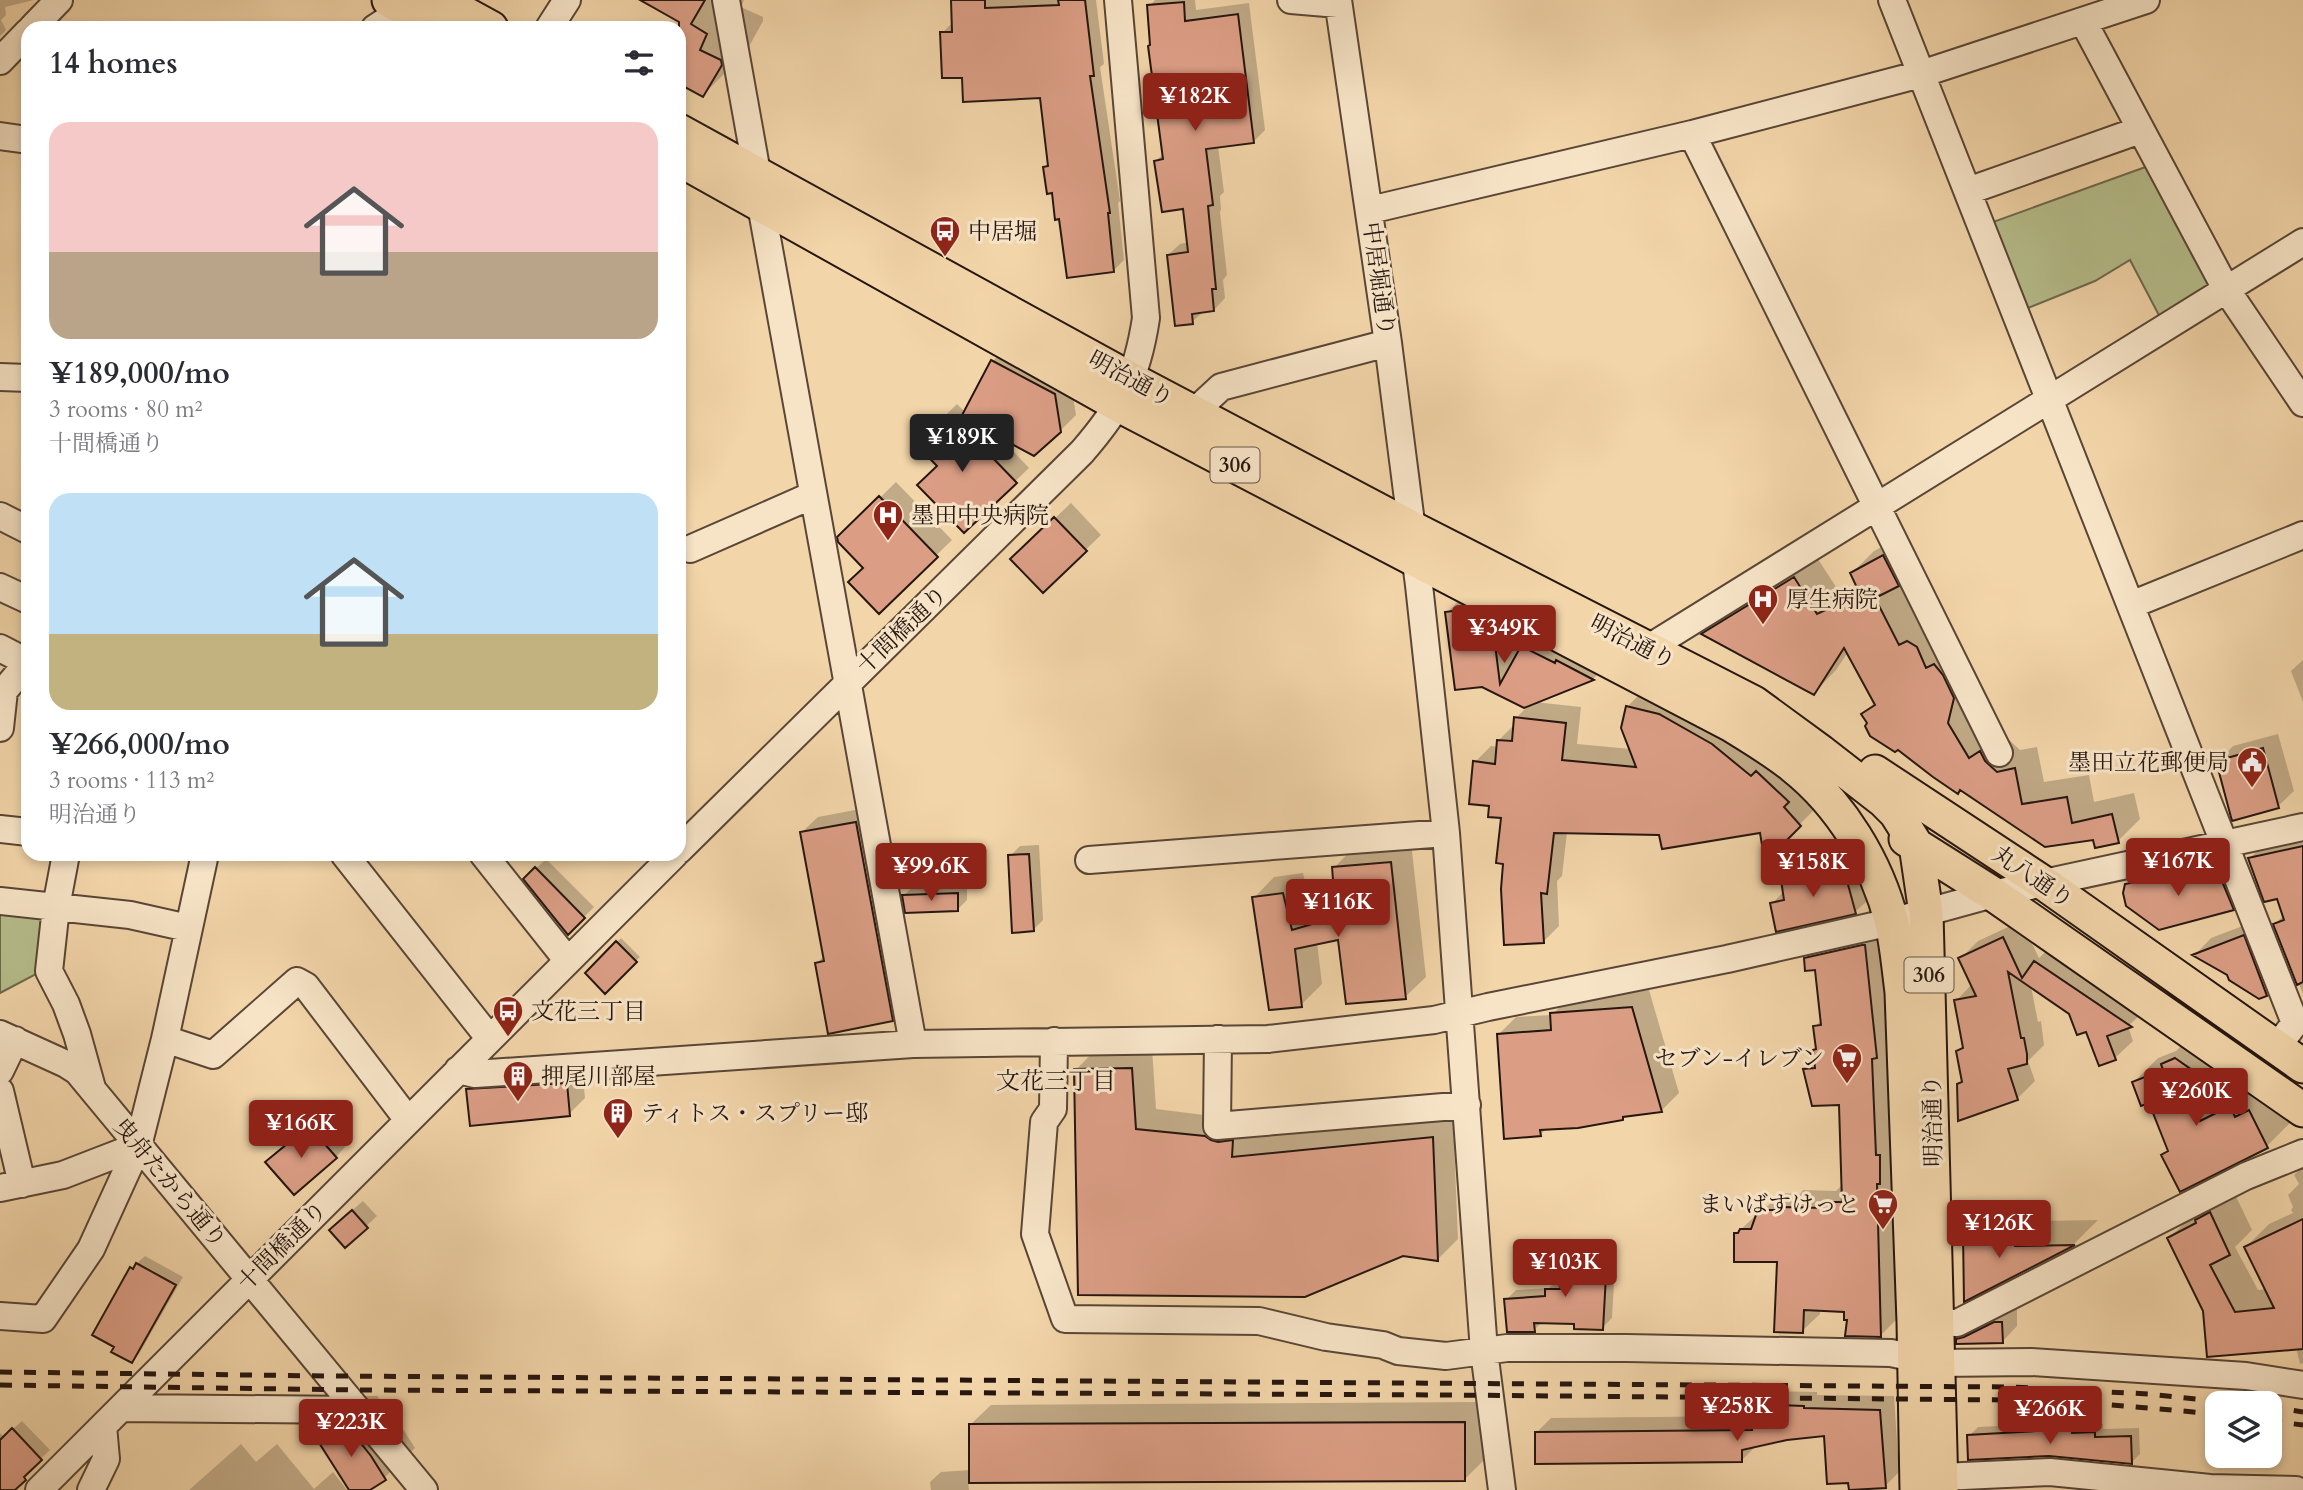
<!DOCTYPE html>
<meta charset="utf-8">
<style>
:root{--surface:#fff;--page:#f2f2f3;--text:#2b2b33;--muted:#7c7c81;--accent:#8f2418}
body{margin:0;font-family:Cardo,"Noto Serif JP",serif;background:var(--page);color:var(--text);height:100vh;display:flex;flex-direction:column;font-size:26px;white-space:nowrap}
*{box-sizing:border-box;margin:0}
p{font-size:23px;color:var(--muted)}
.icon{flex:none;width:38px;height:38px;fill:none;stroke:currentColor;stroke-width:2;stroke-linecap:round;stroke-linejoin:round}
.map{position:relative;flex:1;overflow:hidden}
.details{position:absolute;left:21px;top:21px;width:665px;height:840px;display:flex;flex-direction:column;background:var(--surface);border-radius:21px;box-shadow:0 4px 10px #0003}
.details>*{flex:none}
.controls{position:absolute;left:2205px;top:1391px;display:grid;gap:14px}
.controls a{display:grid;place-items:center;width:77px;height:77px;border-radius:14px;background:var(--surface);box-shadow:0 4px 10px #0003;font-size:35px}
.price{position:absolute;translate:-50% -60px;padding:0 16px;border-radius:7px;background:var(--accent);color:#fff;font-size:23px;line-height:46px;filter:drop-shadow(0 2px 4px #0008)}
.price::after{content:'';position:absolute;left:50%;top:42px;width:21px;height:16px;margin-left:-10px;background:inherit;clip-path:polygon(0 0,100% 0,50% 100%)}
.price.selected{background:#222;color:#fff}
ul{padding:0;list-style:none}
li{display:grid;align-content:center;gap:14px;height:371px;padding:0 28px}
li span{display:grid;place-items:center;height:217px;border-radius:21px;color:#555}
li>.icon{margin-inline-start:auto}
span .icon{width:126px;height:126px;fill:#fffc;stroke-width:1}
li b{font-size:30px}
h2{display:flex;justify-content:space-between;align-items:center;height:84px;padding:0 28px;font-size:30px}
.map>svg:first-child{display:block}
.green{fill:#b6be8c;stroke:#6e6a4e;stroke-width:2}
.shadow{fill:#0003}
.building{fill:#db9e85;stroke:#261610;stroke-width:2}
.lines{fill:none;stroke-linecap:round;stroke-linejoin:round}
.minor-casing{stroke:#594636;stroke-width:30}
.major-casing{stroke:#261610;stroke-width:37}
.minor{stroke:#f7e4c7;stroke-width:26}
.major{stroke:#f2d5a9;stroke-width:33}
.rail{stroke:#261610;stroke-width:5;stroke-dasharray:12 12;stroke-linecap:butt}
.labels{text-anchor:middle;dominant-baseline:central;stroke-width:6;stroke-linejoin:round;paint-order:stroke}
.shield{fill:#f7e4c7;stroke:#655447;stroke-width:2}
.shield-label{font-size:21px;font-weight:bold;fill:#261610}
.poi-label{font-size:23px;fill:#261610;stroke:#f7e4c7;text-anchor:start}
.street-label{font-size:23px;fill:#261610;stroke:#f7e4c7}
.neighbourhood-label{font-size:24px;fill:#261610;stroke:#f7e4c7}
</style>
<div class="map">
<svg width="2303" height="1490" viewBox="0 0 2303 1490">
<rect width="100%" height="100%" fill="#f2d5a9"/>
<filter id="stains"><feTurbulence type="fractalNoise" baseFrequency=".00286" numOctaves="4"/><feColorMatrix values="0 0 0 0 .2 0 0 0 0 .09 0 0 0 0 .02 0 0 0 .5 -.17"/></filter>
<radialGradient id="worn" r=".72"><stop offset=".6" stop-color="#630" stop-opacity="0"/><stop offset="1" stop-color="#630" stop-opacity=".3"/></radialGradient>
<path class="green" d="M2151,165L2211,277L2209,289L2162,321L2130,260L2095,281L2028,308L1993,222Z
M0,908L44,911L42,971L0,993Z"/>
<path class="shadow" d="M0,0H34L5,7L6,15L1,20L6,30L0,36Z
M644,0H744L741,7L763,17V21L746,52L703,95L679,82V39L687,24Z
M953,0H1096L1104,64L1100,67L1120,201L1118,203L1124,260L1113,271L1060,217L1045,167L1050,163L1041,96L964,76L942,33L954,21Z
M1155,0H1195L1196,10L1249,3L1265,130L1254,141L1218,146L1224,192L1220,196L1221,210L1220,212L1227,275L1223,280L1225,298L1214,310L1204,311L1192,322L1168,255L1180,244L1189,242L1185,207L1156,161L1164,153L1149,6Z
M1008,346L1070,378L1076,415L1060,431L997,434L1029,468L964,530L939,466L917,443L957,404L965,412L993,361Z
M896,482L952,540L879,611L865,567L839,538Z
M1071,503L1101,535L1043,591L1012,559Z
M1906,534L1920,562L1900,582L1965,652L1976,675L1969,700L1991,737L2003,730L2007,738L2020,750L2037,747L2044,782L2089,775L2094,802L2134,793L2140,819L2118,841L2094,838L2044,844L1869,723L1863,714L1875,702L1848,652L1836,670L1814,693L1704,633L1726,612L1816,556L1840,593L1858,585L1852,573L1874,551Z
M1467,592L1512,608L1519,654L1522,647L1543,626L1613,659L1593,679L1534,702L1581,707L1577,744L1631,749L1627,707L1643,691L1728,728L1816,808L1778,846L1761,831L1661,834L1567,832L1562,876L1557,881L1559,926L1543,942L1503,817L1491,804L1475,762L1491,746L1499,747V740L1515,724L1516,718L1527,707L1483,685L1447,613Z
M2303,660V702L2291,671Z
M2278,734L2294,791L2278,806L2218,762L2233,746Z
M871,807L907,1004L892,1020L817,963L825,955L802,832L818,817Z
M2303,836V994L2275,924L2284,915L2278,897L2250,858L2264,844Z
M1411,842L1426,977L1405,997L1339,938L1317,942L1322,984L1301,1005L1254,898L1274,877L1303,873L1312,911L1337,904L1334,868L1354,847Z
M1039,845L1043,920L1033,930L1010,856L1020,846Z
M1847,851L1854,871L1858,870L1867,901L1855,912L1772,904L1783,892V881L1794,869Z
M2220,855L2246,896L2233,909L2127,885L2141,872Z
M546,859L594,907L568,933L525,879Z
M967,884V900L957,910L904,895L914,886Z
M2261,919L2284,977L2266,994L2259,997L2228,973L2195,955L2211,938Z
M2021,921L2039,958L2053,944L2148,1008L2128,1026L2133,1041L2115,1058L2070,1013L2031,986L2038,1022L2041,1021L2044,1045L2028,1061L2035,1081L2017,1099L1959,1084L1963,1080L1957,1052L1964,1045L1956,1001L1972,984L1961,958L1978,941Z
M1880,928L1894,1039L1898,1318L1881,1335L1848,1318L1845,1310L1820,1309V1314L1802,1331L1779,1260L1736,1234L1754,1217L1783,1193L1800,1194L1803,1190L1836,1191L1843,1184L1840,1103L1805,1070L1816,1059L1818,1048L1815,1027L1822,1019L1816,968L1805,958L1823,941Z
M621,938L640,957L605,991L587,973Z
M1649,990L1679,1093L1662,1110L1626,1114L1622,1118L1547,1128L1540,1135L1499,1034L1516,1017L1552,1015L1569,997Z
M2187,1040L2211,1066L2224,1098L2255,1083L2291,1122L2267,1146L2163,1155L2169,1149L2150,1100L2134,1082L2158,1058L2176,1051Z
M1152,1048L1156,1109L1253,1121L1252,1138L1453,1117L1458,1239L1437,1260L1403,1255L1304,1296L1076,1070L1096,1049Z
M582,1069L585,1098L569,1114L468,1090L484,1075Z
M320,1118L345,1147L336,1157L277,1153Z
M2303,1166V1363L2300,1364L2296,1347L2205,1310L2169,1238L2192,1216L2233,1190L2252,1230L2235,1247L2258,1290L2266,1289L2246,1247L2269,1224L2293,1213L2291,1210L2293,1207L2288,1195L2299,1184L2294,1175Z
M363,1201L377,1216L345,1246L341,1220Z
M2040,1207V1221L2098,1220L2074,1244L1965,1299L1964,1234L1990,1208Z
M1573,1246L1616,1248L1612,1318L1602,1328L1576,1322L1543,1321L1534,1330L1506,1300L1516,1290L1549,1288L1557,1280H1562L1563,1256Z
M145,1256L183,1277L139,1354L131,1361L132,1268Z
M2017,1307V1326L2002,1342L1958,1339L1974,1324Z
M1770,1391L1817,1392V1395L1894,1396L1899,1472L1885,1486L1826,1434L1786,1438L1756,1446L1741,1461L1537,1432L1551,1418L1754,1416L1755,1405Z
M365,1396H377L401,1426L415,1448L384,1478L365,1490H351L318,1438L348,1408Z
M1485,1402V1459L1464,1480L968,1482L969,1490H931L930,1482L941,1472L971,1470L970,1425L991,1405Z
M22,1421L50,1450L32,1467L34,1469L12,1490H0V1433L4,1437Z
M2080,1422V1425L2103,1424V1429L2139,1428L2140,1454L2131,1463L1969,1436L1978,1427Z
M241,1444L256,1462L277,1444L314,1489L333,1472L347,1490H189Z"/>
<path class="building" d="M640,0H705L691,24L707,34L700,50L721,60L722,65L703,97L679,84V22Z
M951,0H985V8L1059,5L1058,0H1085L1094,76H1090L1110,213H1108L1114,272L1067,278L1059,219L1055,220L1052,193L1047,194L1043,167L1048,166L1040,98L963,102L962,78H942L940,32H952Z
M1184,2L1185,21L1238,14L1254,143L1206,149L1213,205L1208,206L1216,289H1212L1214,311L1192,314L1193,324L1175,326L1167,255L1188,252L1183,209L1162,212L1154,161L1163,159L1148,46L1150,45L1147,5Z
M991,360L1055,394L1061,432L1034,456L961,417Z
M943,416L954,429L958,422L1017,483L964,533L917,485L937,466L915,443Z
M879,496L938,557L879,614L848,582L863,568L838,542L837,537Z
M1054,517L1087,551L1043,593L1010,559Z
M1883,555L1899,586L1875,598L1899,645L1907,641L1917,647L1926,668L1934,664L1943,675L1954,698L1948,723L1969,758L1980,751L1985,761L1997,772L2015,768L2022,804L2067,797L2072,823L2112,814L2119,843L2095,848L2093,840L2045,847L1960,790L1958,794L1933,777L1898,750L1895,752L1870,736L1865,726L1867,723L1861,714L1875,705L1844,648L1814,695L1701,634L1794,577L1817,614L1860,594L1850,573Z
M1460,610L1493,628L1500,684L1521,646L1555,663L1556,660L1594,680L1524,708L1482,687L1455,690L1445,612Z
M1626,706L1659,714L1712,744L1751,776L1756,771L1789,802L1784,807L1801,826L1777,850L1776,846L1764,857L1760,833L1662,849L1659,835L1554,833L1547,894L1541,893L1544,943L1504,945L1501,889L1503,864L1496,863L1501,818L1488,817L1489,806L1469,804L1473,761L1495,764L1497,740L1512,741L1514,717L1566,723L1562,760L1636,767L1621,728Z
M2263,748L2279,808L2232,821L2216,761Z
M856,822L893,1021L828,1034L815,963L824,961L800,832Z
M2303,846V982L2297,985L2273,924L2284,920L2277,899L2264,902L2248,858Z
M1029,854L1034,931L1012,933L1008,855Z
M1391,862L1406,999L1346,1004L1338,940L1295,949L1302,1007L1269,1010L1252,897L1283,893L1292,930L1336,917L1332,867Z
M1836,862L1843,882L1847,881L1856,914L1776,932L1770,903L1784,900L1781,880Z
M535,867L585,918L568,935L523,879Z
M2206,868L2219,874L2234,910L2159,930L2126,906L2123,893L2125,884Z
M958,893V911L905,913L902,895Z
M2244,935L2267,996L2259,999L2229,980L2227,975L2192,955Z
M2003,937L2022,978L2034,961L2132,1027L2107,1036L2116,1060L2099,1066L2086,1032L2077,1035L2069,1014L2008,972L2021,1038H2024L2027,1054V1064L2008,1069L2018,1100L1958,1121L1957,1084L1962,1082L1956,1051L1963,1048L1954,1000L1976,996L1958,958Z
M616,941L637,962L605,994L585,973Z
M1862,945H1865L1877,1058L1872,1059L1876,1155H1880V1184H1877L1881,1337L1845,1336L1847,1320H1844V1312L1804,1310L1803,1333L1774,1332L1777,1262H1734V1233H1738L1740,1229H1751L1756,1215L1764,1210H1784V1207L1823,1208V1202H1842L1839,1105L1812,1106L1803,1069L1815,1068L1813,1050L1816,1049L1813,1026L1821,1025L1815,970L1805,971L1804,958Z
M1632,1007L1662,1112L1623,1117V1120L1578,1128L1540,1130L1541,1136L1504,1139L1497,1034L1551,1030L1550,1013Z
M2175,1058L2192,1070L2197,1082L2186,1087L2200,1121L2230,1106L2235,1117L2249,1110L2268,1148L2180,1192L2161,1155L2168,1151L2149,1103L2141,1106L2132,1082L2163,1070L2161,1064Z
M1132,1068L1136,1129L1205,1136L1211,1140L1218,1142L1233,1140L1232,1157L1433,1137L1438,1261L1403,1256L1305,1297L1078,1295L1074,1069Z
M567,1083L570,1116L470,1126L466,1089Z
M309,1126L337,1158L294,1195L265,1162Z
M352,1210L368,1228L345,1248L329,1230Z
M2210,1212L2230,1255L2210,1265L2235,1312L2274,1308L2244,1247L2303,1219V1349L2207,1357L2203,1311L2167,1238L2196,1223L2195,1220Z
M2015,1232V1246L2075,1245L1964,1302L1963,1233Z
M1562,1255L1607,1257L1603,1330L1574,1329V1324L1534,1323L1535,1332H1507L1504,1299L1545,1296V1289H1560Z
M136,1263L176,1285L132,1363L111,1352L114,1347L92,1335L130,1267L133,1269Z
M1994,1322H2002L2003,1343L1956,1344V1339L1964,1337Z
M1753,1404L1804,1406V1408L1880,1410L1886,1488L1849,1490L1848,1483L1827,1484L1824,1436L1787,1440L1742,1450V1462L1535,1464V1432L1752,1430Z
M1465,1422V1481L969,1483V1424Z
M333,1426H347L371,1456L386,1480L370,1490H349L316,1438Z
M12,1428L42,1460L24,1477L26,1480L15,1490H0V1440Z
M2072,1429V1433L2095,1432V1437L2131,1436L2132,1464L2049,1456L1968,1460L1967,1435Z"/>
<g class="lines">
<g class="minor-casing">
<path id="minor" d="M726,0L757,173
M1291,0L1338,4
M1338,0L1388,343L1419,585L1446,833L1484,1351L1502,1490
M1892,0L2295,1023L2277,1047
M2083,21L2226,289L2303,403
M32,28L59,0
M375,28L404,9
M549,28L567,0
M0,61L28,32
M1692,134L1999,753
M0,136L28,140
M1968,191L2140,130
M761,205L913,1044
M1370,210L1692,134L1921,74L2146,0
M0,377L28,378
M1194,412L1221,387L1388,343
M0,516L28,530
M690,549L813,495
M0,587L28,600
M2131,605L2303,535
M0,648L27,662
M1647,649L2303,242
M0,728L4,691L28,662
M0,829L28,832
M679,850L1082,452C1121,407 1137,378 1146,318L1118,0
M66,854L56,907L49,971L66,1004L77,1034L92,1088
M344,854L490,1039
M483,854L568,961
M1089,860L1446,833
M0,901L130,915L188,928
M0,1034L66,1064L77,1071L424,1490
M165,1039L213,1055L297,981L306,986L408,1120
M1218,1039L1217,1126L1467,1105
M1054,1041L1053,1109L1044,1122L1035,1234L1065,1319L1259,1321L1326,1337L1383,1345L1398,1351L1446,1356L1507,1348H1627L1891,1353L1938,1363L2031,1362L2246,1376L2303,1385
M458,1070L475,1074L913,1044L1268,1039L1434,1020L1488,1007L1727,959L1891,922L1993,894L2303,827
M0,1071L15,1040
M0,1091L22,1184
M0,1188L63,1175L138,1146
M0,1316L43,1319L91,1249L138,1146L165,1039L205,854
M1918,1322L1957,1323L2246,1176L2303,1153
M122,1408L358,1410
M1941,1477L2050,1472L2210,1488L2296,1490
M39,1490L675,854
M91,1490L106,1459L103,1426"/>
</g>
<g class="major-casing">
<path id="major" d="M389,0L440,28
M440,0L491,28
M679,131L1132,380L1410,527L1754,703L1821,752L1884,801L1896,813L1916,845L1926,913L1941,1490
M679,159L1119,405L1730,724C1751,737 1773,750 1793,766C1841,804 1877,863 1892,923C1897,945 1899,969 1902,992L1914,1322L1917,1490
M1875,772L2045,884L2303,1066
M1906,839L1993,894L2303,1110"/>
</g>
<use href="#minor" class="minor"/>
<use href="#major" class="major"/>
<path class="rail" d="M0,1372L331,1376L2012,1387L2148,1394L2241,1404
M0,1385L362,1390L1448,1395L2007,1400L2090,1403L2217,1414
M2270,1407L2303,1412
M2270,1421L2303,1425"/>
</g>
<defs>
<g id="bus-pin" transform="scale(1.575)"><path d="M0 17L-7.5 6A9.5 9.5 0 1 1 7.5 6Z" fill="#8f2418" stroke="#f7e4c7"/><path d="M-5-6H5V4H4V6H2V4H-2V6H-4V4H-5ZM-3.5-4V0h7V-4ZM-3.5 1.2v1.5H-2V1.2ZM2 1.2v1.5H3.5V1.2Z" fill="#fff"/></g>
<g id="hospital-pin" transform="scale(1.575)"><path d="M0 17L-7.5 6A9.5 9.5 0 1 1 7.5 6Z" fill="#8f2418" stroke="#f7e4c7"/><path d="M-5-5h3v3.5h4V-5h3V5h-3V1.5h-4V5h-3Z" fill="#fff"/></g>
<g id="civic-pin" transform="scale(1.575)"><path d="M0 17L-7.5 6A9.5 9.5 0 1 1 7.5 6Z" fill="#8f2418" stroke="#f7e4c7"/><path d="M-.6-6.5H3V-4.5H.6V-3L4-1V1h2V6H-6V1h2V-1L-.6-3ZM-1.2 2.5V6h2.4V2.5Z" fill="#fff"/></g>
<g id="supermarket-pin" transform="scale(1.575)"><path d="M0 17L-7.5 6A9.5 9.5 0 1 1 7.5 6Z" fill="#8f2418" stroke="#f7e4c7"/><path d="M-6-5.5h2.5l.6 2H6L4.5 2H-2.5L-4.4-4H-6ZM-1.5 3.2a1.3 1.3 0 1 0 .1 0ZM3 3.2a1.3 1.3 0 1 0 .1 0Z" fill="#fff"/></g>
<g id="building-pin" transform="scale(1.575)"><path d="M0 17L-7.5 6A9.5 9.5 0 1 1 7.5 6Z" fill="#8f2418" stroke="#f7e4c7"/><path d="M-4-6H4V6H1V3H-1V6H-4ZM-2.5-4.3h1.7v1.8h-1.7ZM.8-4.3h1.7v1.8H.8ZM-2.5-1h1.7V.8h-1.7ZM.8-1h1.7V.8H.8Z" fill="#fff"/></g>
</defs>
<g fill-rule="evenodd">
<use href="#bus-pin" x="945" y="231"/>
<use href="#hospital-pin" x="888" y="515"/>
<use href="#hospital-pin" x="1763" y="599"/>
<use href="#civic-pin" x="2252" y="762"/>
<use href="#bus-pin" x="508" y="1011"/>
<use href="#supermarket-pin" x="1847" y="1058"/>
<use href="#building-pin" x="518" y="1076"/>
<use href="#building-pin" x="618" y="1113"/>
<use href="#supermarket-pin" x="1883" y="1204"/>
</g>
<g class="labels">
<g class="shield">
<rect x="1210.5" y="447.5" width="49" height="35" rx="5"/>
<rect x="1904.5" y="957.5" width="49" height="35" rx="5"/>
</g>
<g class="shield-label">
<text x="1235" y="465">306</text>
<text x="1929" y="975">306</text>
</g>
<g class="poi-label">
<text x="968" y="231">中居堀</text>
<text x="911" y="515">墨田中央病院</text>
<text x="1786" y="599">厚生病院</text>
<text x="2229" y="762" text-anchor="end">墨田立花郵便局</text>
<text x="531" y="1011">文花三丁目</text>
<text x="1824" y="1058" text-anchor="end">セブン-イレブン</text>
<text x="541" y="1076">押尾川部屋</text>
<text x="641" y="1113">ティトス・スプリー邸</text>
<text x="1860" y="1204" text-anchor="end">まいばすけっと</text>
</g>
<g class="street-label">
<text transform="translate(1379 279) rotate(82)">中居堀通り</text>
<text transform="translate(1131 379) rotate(28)">明治通り</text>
<text transform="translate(902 630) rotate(-44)">十間橋通り</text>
<text transform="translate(1633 642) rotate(27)">明治通り</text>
<text transform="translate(2033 877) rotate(34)">丸八通り</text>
<text transform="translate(1933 1121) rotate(-91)">明治通り</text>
<text transform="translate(170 1183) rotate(50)">曳舟たから通り</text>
<text transform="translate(282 1246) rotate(-45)">十間橋通り</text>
</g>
<g class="neighbourhood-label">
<text x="1056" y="1081">文花三丁目</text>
</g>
</g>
<rect width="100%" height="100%" filter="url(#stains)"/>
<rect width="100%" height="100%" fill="url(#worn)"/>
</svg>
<div class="controls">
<a><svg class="icon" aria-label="layers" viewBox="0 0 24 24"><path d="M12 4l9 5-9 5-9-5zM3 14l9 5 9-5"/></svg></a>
</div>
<b class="price" style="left:1195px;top:133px">¥182K</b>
<b class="price selected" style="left:962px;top:474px">¥189K</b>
<b class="price" style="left:1504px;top:665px">¥349K</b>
<b class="price" style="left:2178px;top:898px">¥167K</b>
<b class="price" style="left:1813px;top:899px">¥158K</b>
<b class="price" style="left:931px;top:903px">¥99.6K</b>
<b class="price" style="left:1338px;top:939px">¥116K</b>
<b class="price" style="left:2196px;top:1128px">¥260K</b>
<b class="price" style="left:301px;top:1160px">¥166K</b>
<b class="price" style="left:1999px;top:1260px">¥126K</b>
<b class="price" style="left:1565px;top:1299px">¥103K</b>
<b class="price" style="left:1737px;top:1443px">¥258K</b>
<b class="price" style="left:2050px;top:1446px">¥266K</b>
<b class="price" style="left:351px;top:1459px">¥223K</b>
<section class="details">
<h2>14 homes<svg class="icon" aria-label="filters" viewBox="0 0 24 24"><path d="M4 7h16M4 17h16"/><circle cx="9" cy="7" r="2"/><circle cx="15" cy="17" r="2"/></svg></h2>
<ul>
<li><span style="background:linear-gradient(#f6c9c9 60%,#b9a48a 0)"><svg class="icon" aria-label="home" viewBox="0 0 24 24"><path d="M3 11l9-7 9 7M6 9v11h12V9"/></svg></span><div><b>¥189,000/mo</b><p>3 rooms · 80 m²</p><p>十間橋通り</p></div></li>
<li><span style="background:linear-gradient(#bfe0f5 65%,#c2b280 0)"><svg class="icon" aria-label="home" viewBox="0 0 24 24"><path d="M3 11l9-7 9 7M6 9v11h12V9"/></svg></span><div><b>¥266,000/mo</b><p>3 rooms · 113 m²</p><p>明治通り</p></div></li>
</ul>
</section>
</div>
